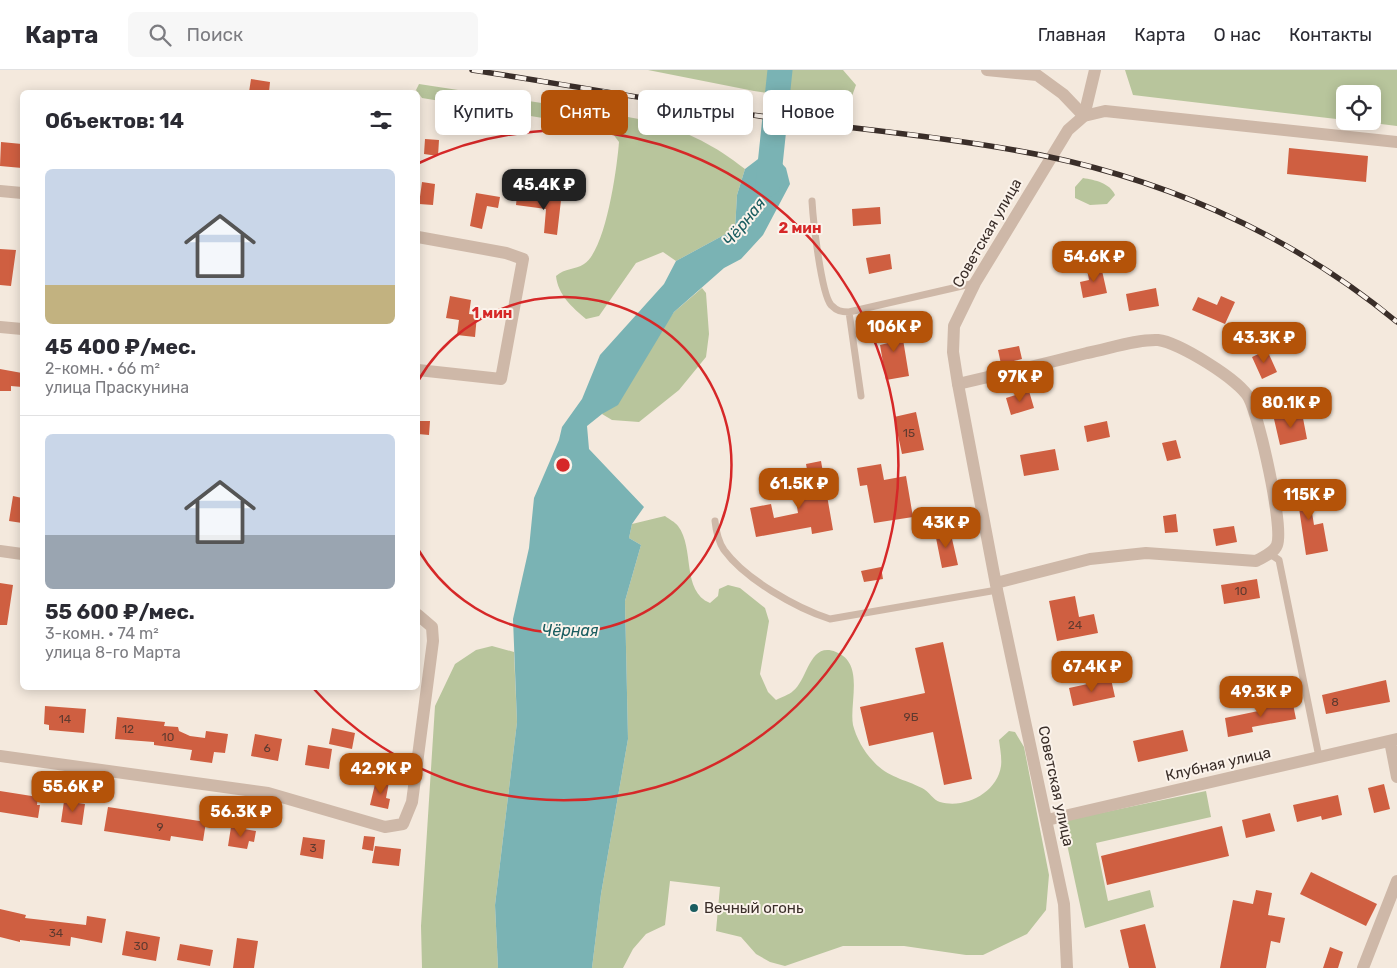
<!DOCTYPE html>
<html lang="ru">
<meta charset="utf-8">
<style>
:root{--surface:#fff;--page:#f7f7f7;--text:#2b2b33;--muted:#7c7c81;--line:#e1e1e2;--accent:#b45309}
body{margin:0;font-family:Rubik,sans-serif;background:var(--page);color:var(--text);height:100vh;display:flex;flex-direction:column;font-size:19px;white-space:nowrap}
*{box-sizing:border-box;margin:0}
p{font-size:16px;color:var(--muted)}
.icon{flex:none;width:28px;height:28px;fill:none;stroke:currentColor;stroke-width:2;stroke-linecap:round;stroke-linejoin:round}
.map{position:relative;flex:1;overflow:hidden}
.drawer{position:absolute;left:20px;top:20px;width:400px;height:600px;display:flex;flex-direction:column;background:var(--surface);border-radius:8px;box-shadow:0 2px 12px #0003}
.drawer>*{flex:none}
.banner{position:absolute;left:435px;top:20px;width:475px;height:45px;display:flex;gap:10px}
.tools{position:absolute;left:1336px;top:15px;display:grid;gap:10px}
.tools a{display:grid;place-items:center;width:45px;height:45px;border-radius:8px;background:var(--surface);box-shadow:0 2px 12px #0003;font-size:25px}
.price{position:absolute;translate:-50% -42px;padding:0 11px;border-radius:10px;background:var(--accent);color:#fff;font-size:16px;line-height:32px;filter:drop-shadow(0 1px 2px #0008)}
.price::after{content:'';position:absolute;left:50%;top:30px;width:15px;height:11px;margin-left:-8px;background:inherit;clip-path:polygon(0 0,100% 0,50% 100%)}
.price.current{background:#222;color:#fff}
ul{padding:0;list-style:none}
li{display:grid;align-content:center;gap:10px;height:265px;padding:0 25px}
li+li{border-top:1px solid var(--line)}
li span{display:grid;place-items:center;height:155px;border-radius:8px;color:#555}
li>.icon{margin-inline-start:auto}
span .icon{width:90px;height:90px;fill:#fffc;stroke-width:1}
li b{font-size:21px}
h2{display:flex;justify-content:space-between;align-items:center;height:60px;padding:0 25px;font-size:21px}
.chip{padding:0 18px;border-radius:8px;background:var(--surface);box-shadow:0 2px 12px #0003;font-size:18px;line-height:45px}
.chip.current{background:var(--accent);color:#fff}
header{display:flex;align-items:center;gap:30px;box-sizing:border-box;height:70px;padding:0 25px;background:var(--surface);border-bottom:1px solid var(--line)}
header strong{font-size:24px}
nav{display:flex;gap:28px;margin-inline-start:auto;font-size:18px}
.search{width:350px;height:45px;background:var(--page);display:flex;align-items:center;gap:12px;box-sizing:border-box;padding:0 18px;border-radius:8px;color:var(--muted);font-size:19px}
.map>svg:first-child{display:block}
.green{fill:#b8c59c}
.water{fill:#7ab3b4}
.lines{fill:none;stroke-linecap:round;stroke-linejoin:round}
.river{stroke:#7ab3b4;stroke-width:25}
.building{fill:#cf5f41}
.service{stroke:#ceb8a8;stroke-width:7}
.minor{stroke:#ceb8a8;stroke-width:12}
.tertiary{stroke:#ceb8a8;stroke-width:12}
.rail-casing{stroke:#3a2e29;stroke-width:5.5}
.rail{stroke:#fbf3eb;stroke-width:4;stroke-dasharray:11;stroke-linecap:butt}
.ring{fill:none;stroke:#d62828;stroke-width:2.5}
.poi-dot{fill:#1a5d60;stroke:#fbf3eb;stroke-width:2}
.labels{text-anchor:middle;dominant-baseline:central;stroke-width:4;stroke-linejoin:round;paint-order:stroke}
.number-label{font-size:12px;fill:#5f3a2f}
.street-label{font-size:15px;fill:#3a2e29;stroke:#fbf3eb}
.poi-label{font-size:15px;fill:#3a2e29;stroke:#fbf3eb;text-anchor:start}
.water-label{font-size:16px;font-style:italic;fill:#1a5d60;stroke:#fbf3eb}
.centre{fill:#d62828;stroke:#fbf3eb;stroke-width:2.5}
.ring-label{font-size:15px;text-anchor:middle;font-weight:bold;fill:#d62828;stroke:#fbf3eb;stroke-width:4;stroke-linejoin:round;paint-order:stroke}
</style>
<header>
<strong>Карта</strong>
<div class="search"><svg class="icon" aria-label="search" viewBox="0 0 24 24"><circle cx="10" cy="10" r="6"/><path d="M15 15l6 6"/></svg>Поиск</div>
<nav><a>Главная</a><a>Карта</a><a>О нас</a><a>Контакты</a></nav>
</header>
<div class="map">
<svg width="1397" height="898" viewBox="0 0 1397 898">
<rect width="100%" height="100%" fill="#f4e9dd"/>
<path class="green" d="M648,0H843L856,15L852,26L829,32L754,21Z
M1125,0H1397V56L1357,51H1372V24H1345V50L1133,25Z
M419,14C467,21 515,29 562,36C635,48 685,51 745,99L737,125L735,159L676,191L663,182L636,193L599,246L586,249C572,237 558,225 556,206C565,198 575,200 584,194C606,180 617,98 619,72L613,64L585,55L422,28L416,20Z
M1083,108C1095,110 1110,113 1115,125L1107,134L1090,135L1075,128V117Z
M702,218L706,223L709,264L706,287L679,320L639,352L612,350L602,344L674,242Z
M665,446C669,449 675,452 678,456C695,478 681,521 710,533L718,526L719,519L728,515L740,518L765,538L769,551L760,604L768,622L776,630C781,627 789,625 793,621C808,610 809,571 836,582C865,593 849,633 853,655C856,667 864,682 873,691C887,707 904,709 922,718C929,721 933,730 940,732C965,739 997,723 1001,696C1002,688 1000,678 999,670L1009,661L1015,662L1024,677L1049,805L1046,840L1027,864L983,885H966L904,876H843L785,896L770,892L756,884L741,867L716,861L720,817L670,811L665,855L646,864L633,879L623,898H592L601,824L628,669L625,531L641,475L629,468L632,454Z
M492,576L514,582L517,652L495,835L498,898H422L421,856L435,636L455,594L476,580Z
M1206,721L1211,747L1096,773L1108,831L1150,820L1154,837L1085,858L1062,751Z"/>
<path class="water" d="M770,80L786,98L790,114L763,165L741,189L724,198L674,242L618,335L602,344L587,356L589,379L644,437L632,454L629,468L641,475L625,531L628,669L601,824L592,898H498L495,835L517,652L513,549L529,478L534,428L559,370L562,357L582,329L600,285L664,214L676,191L735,159L737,125L745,99Z"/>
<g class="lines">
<path class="river" d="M768,114L780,0"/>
</g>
<path class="building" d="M251,9L270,12L269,22H249Z
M425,69L439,70L438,86L424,84Z
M1,72L22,74V98L0,96Z
M1289,78L1368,86L1366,112L1287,104Z
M422,112L435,114L433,135L419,134Z
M476,123L500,127L498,138L487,136L482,159L470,156Z
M517,125L561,130L557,165L544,163L546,139L516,135Z
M880,137L881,154L853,156L852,139Z
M0,179L16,180L11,216L0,215Z
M890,184L892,199L869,204L866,188Z
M1101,196L1107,223L1083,228L1080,212L1089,210L1087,199Z
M1156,218L1159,236L1129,241L1126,224Z
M450,226L471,230L469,244L477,245L475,267L457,265L459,250L446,248Z
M1221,226L1235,232L1225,254L1192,240L1198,227L1217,235Z
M900,251L909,306L886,310L880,275L888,273L885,254Z
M1019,276L1022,289L1001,294L998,280Z
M1267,280L1277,302L1262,309L1252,287Z
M0,299L22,303V317L11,316V321H0Z
M1029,321L1034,338L1011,345L1006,328Z
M916,342L924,380L902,384L894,347Z
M1302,343L1307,369L1280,375L1274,349Z
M418,351H430L429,365L418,364Z
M1107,351L1110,367L1087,372L1084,356Z
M1176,370L1181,388L1167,391L1162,373Z
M1055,379L1059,400L1024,406L1020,385Z
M821,391L833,460L812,464L811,457L756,467L750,438L771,434L774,448L798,443L795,425L811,422L806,394Z
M881,394L884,410L906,406L913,447L874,453L867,415L860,416L857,398Z
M1307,411L1314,455L1323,453L1328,481L1306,485L1299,438L1295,439L1291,414Z
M13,426L22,428V453L9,451Z
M1176,444L1178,462L1165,463L1163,446Z
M1234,456L1237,472L1216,476L1213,459Z
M950,460L958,495L942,498L935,463Z
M881,497L883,509L864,512L861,501Z
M1257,509L1260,528L1224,534L1221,515Z
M0,513L13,515L7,555H0Z
M1075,526L1079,547L1094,544L1098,563L1057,571L1049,531Z
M943,572L972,709L944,715L933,662L869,676L860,637L925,623L915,578Z
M1111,609L1115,627L1073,636L1069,618Z
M1386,610L1390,632L1326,644L1322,625Z
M1292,629L1296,649L1252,657L1253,662L1228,667L1225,648L1263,640L1262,635Z
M45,636L86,639L84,663L49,660V655L44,654Z
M117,647L165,652L164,656L178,657L179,661L190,666L205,668L206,661L228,664L225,683L214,682L212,693L190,690L192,680L154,675V672L115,669Z
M332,658L355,663L352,679L329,674Z
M1183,660L1188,681L1138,692L1133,671Z
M255,664L282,669L278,691L251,686Z
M308,675L332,679L329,699L305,695Z
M376,710L389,712L386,728L390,729L388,739L370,735Z
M1384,714L1390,739L1374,743L1368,718Z
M0,721L38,727L37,735H40L38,748L0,742Z
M1338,725L1342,745L1322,750L1321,746L1297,752L1293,735Z
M64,731L85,734L82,755L61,752Z
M108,737L206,752L203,771L171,766L170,771L104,761Z
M1270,743L1275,761L1246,768L1242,750Z
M1222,756L1229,786L1107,815L1101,786Z
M231,757L256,761L254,772L249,771L247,779L228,776Z
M364,766L375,767L373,781L362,779Z
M303,767L325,770L323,789L300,785Z
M375,776L401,779L399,796L372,793Z
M1311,802L1377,834L1366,856L1300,824Z
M1256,820L1272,823L1268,845L1285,848L1280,873L1271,871L1266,898H1220L1233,830L1253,834Z
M0,839L26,845L25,848L86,855L87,846L106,849L102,873L71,867L70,876L20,870V872L0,867Z
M1145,854L1156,898H1129L1120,860Z
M126,861L160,867L156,891L122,885Z
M237,868L258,871L254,898H233Z
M180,874L213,880L210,896L177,890Z
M1330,877L1343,882L1338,898H1323Z"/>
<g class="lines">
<path class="service" d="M812,131C813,149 821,223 831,235C837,241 841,242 849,242L975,213
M849,242L861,326
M715,451C716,461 718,471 724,480C745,509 796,538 830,549L997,520
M1270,484L1279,490L1319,687"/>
<path class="minor" d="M1084,46L1095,0
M0,121L22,123
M418,167L506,183L523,189L501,309L418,300
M0,257L22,259
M958,314C1001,304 1044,294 1087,283C1108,279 1137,269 1158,270C1178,272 1240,310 1249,328C1259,347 1284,457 1277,475C1274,483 1263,487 1256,491L1146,483L1090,489L996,513
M0,481L22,484
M1390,671L1397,707
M0,686L268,723L385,757L403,754L412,732L433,571L432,557L418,545
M1047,750L1397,669
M1363,898L1397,811"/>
<path class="tertiary" d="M987,0L1037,5L1063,24L1084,46
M1067,898L1064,834L997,520L958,314L953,282L954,256L975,213L1068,60L1084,46L1105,41L1397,72"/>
<g class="rail-casing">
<path id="rail" d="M472,0C575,16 678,35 781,49C858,59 937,66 1014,80C1154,104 1287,161 1397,252"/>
</g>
<use href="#rail" class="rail"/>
</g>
<g class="ring">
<path d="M418 311A168 168 0 1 1 418 479"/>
<path d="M419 93A335 335 0 1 1 314 619"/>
</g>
<circle class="poi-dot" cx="694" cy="838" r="5"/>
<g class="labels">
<g class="number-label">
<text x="909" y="363">15</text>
<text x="1241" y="521">10</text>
<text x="1075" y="555">24</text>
<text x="1335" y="632">8</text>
<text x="911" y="647">9Б</text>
<text x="65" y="649">14</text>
<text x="128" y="659">12</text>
<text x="168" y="667">10</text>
<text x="267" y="678">6</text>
<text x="160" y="757">9</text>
<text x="313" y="778">3</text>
<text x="56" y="863">34</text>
<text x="141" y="876">30</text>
</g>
<g class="street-label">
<text transform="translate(987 163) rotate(-60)">Советская улица</text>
<text transform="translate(1218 694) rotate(-13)">Клубная улица</text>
<text transform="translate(1056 716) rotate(78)">Советская улица</text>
</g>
<g class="poi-label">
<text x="704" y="838">Вечный огонь</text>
</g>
<g class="water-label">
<text transform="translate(744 152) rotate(-51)">Чёрная</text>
<text x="570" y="560">Чёрная</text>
</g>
</g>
<circle cx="563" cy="395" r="8" class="centre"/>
<g class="ring-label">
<text x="800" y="163">2 мин</text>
<text x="492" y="248">1 мин</text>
</g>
</svg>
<div class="tools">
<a><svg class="icon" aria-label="locate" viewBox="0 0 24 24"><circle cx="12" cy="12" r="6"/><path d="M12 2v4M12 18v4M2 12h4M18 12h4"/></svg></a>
</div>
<b class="price current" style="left:544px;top:141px">45.4K ₽</b>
<b class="price" style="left:1094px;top:213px">54.6K ₽</b>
<b class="price" style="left:894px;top:283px">106K ₽</b>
<b class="price" style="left:1264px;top:294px">43.3K ₽</b>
<b class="price" style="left:1020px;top:333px">97K ₽</b>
<b class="price" style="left:1291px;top:359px">80.1K ₽</b>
<b class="price" style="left:799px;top:440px">61.5K ₽</b>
<b class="price" style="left:1309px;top:451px">115K ₽</b>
<b class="price" style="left:946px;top:479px">43K ₽</b>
<b class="price" style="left:1092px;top:623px">67.4K ₽</b>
<b class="price" style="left:1261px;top:648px">49.3K ₽</b>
<b class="price" style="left:381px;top:725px">42.9K ₽</b>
<b class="price" style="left:73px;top:743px">55.6K ₽</b>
<b class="price" style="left:241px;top:768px">56.3K ₽</b>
<div class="banner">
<a class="chip">Купить</a>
<a class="chip current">Снять</a>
<a class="chip">Фильтры</a>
<a class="chip">Новое</a>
</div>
<section class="drawer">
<h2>Объектов: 14<svg class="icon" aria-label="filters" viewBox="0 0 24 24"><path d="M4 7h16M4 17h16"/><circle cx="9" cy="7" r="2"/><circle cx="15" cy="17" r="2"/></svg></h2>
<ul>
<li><span style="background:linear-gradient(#c9d6e8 75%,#c2b280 0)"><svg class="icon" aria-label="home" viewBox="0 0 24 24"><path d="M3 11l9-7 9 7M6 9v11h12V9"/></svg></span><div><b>45 400 ₽/мес.</b><p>2-комн. · 66 m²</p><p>улица Праскунина</p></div></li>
<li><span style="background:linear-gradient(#c9d6e8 65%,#9aa5b1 0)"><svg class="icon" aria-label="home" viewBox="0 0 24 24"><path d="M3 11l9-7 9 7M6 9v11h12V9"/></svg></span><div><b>55 600 ₽/мес.</b><p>3-комн. · 74 m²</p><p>улица 8-го Марта</p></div></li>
</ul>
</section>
</div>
